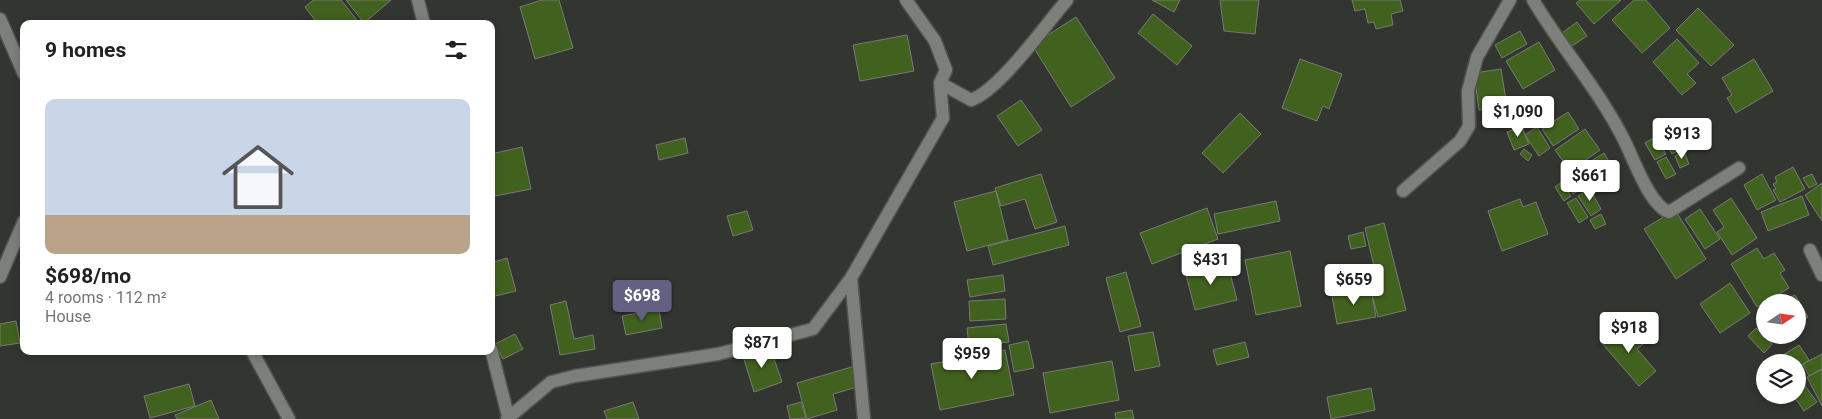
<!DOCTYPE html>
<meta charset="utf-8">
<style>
:root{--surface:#fff;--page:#f2f2f2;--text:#202124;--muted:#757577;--line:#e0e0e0;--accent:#636084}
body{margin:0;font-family:Roboto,sans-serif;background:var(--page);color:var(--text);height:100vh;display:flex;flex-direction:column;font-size:19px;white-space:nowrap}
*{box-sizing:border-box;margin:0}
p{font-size:16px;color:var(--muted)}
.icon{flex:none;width:28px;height:28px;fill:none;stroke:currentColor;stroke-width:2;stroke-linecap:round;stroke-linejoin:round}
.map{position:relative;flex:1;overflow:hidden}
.drawer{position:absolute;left:20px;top:20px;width:475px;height:335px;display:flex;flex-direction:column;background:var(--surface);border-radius:10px;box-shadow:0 2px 8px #0003}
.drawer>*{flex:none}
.needle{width:32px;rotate:77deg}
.buttons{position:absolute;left:1756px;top:294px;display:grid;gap:10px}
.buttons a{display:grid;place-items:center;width:50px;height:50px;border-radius:50%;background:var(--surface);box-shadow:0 2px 8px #0003;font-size:25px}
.price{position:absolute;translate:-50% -42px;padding:0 11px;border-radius:5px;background:#fff;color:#222;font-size:16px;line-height:32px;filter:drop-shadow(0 1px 2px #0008)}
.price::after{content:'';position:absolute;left:50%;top:30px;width:15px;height:11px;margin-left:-8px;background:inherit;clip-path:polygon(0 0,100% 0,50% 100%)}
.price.on{background:var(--accent);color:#fff}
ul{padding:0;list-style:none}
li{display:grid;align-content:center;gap:10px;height:265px;padding:0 25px}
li+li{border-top:1px solid var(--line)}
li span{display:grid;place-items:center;height:155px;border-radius:10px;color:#555}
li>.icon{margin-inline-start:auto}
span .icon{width:90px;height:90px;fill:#fffc;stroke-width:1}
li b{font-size:21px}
h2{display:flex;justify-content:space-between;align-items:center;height:60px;padding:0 25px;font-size:21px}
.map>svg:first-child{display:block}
.building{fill:#41611e;stroke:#787b76}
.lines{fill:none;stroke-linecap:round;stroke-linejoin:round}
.minor-casing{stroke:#50534e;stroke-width:15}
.minor{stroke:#7c7f7a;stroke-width:12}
</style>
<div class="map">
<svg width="1822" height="419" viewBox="0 0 1822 419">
<rect width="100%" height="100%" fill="#323530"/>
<path class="building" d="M313,0H341L360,24H318L305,7Z
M346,0H391L364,23Z
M542,0H559L573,48L535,59L520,7Z
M1152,0H1180L1174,12Z
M1220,0H1259L1255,34L1224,31Z
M1352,0H1400L1403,11L1391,14L1393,25L1376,29L1374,22L1368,23L1365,9L1355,11Z
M1580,0H1621L1594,24L1576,3Z
M1634,0H1646L1670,28L1642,53L1612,20Z
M1698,8L1734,45L1711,66L1676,30Z
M1153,14L1192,46L1177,65L1138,33Z
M1076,17L1115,78L1071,107L1032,45Z
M1577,22L1587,36L1572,46L1562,33Z
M1520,31L1527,44L1502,58L1495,45Z
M907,35L914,71L860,81L853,45Z
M1677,39L1699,63L1687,74L1696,83L1682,95L1653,62Z
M1539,42L1555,70L1523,89L1506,61Z
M1300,59L1342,74L1329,109L1323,106L1317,121L1282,108Z
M1754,59L1773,91L1736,113L1727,98L1732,95L1722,78Z
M1501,69L1507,106L1479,110L1474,73Z
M1021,100L1042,130L1018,146L997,116Z
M1568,112L1579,129L1553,146L1542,129Z
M1240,113L1261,134L1223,173L1202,153Z
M1522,127L1529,144L1514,150L1507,132Z
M1537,127L1550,148L1539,156L1525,135Z
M1671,127L1683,148L1672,154L1660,133Z
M1585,129L1600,150L1570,171L1555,150Z
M1655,137L1666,154L1655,160L1645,143Z
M685,138L688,153L659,160L656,145Z
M522,147L531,189L495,196L491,180V154Z
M1524,149L1532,155L1528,161L1520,154Z
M1684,152L1689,164L1680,168L1675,156Z
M1604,153L1614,170L1573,194L1563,178Z
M1666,157L1676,174L1666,179L1657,162Z
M1793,167L1805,189L1780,202L1773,190L1776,189L1773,184L1777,182L1775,177Z
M1041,174L1057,222L1035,229L1025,199L1001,206L995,188Z
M1762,174L1776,200L1757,210L1744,185Z
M1812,174L1817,184L1809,188L1803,178Z
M1561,182L1571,196L1564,201L1555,187Z
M1822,183V221L1805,195Z
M1590,189L1601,209L1591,216L1578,196Z
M996,191L1008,240L967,251L954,202Z
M1802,196L1809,215L1768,231L1761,212Z
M1576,198L1588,217L1579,223L1567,203Z
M1731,198L1757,238L1732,255L1717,232L1724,227L1713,210Z
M1520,199L1523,207L1536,202L1548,234L1502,251L1488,211Z
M1276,201L1280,221L1218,234L1214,214Z
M1207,208L1218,239L1152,264L1140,233Z
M1700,209L1720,239L1705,249L1685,219Z
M1675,210L1706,259L1676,279L1644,229Z
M747,211L753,230L733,236L727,216Z
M1601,214L1606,224L1595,229L1590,220Z
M1384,223L1406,310L1378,317L1372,294L1380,292L1365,228Z
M1065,226L1069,245L993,265L988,246Z
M1363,232L1366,246L1351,249L1348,236Z
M1757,248L1764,259L1774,253L1785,270L1780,273L1789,288L1757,307L1731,264Z
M1290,251L1301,306L1256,315L1245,260Z
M507,258L516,291L491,297V263Z
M1227,261L1237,300L1195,310L1185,271Z
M1126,272L1141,326L1120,332L1106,278Z
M1003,275L1005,291L970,297L967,280Z
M1730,283L1750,313L1720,333L1700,304Z
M1371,289L1376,317L1337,324L1332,296Z
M1795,295L1808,317L1798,322V302H1781Z
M1005,299L1006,319L970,321L969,301Z
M566,301L574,339L593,335L595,349L560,355L550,305Z
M659,309L662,328L626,335L622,316Z
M16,321L20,343L0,346V324Z
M1006,324L1009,342L969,346L967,328Z
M1618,325L1626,335L1631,330L1643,344L1637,349L1656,371L1639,386L1600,341Z
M1756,328L1772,344L1764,353L1748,336Z
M1153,332L1160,366L1135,371L1128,336Z
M515,334L523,349L503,359L495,344Z
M1028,341L1034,368L1014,372L1009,345Z
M1245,342L1249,357L1217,365L1213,350Z
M1799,345L1809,360L1798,368V362H1772Z
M770,347L782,382L754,392L743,356Z
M1005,350L1014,395L940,410L931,364Z
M1822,354V369L1809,376L1803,364Z
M1112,361L1119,400L1050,413L1043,373Z
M855,366L861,386L833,394L837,410L807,419L797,383Z
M1822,369V406L1807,377Z
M1803,383L1817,402L1804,411L1793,395H1798V387Z
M189,384L195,406L150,418L144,396Z
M1371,388L1375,410L1331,419L1327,397Z
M211,400L219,419H177L175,415Z
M633,402L639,419H607L604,411Z
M801,402L806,418L790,419L787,406Z
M1132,410L1134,419H1116L1115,413Z"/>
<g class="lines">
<g class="minor-casing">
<path id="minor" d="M418,0L424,24
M1533,0C1562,49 1600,91 1625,142C1634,160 1650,206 1669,212L1739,168
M0,19L24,74
M940,83L971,100C999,91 1046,24 1067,0
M1403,191L1460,141L1469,126L1468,91L1477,57L1510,0
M1810,250L1822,275
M0,277L24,221
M491,349L508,416
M252,351L289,419
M507,419L551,382L575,376L718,354L813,329L851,278
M864,419L851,278L943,118L940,83L946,70L935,41L906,0"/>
</g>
<use href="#minor" class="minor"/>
</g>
</svg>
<div class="buttons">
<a><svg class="needle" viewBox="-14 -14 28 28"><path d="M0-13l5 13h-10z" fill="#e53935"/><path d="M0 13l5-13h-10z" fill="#757577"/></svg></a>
<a><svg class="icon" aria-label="layers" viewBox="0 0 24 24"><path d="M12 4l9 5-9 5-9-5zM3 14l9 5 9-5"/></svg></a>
</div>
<b class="price" style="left:1518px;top:138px">$1,090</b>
<b class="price" style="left:1682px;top:160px">$913</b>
<b class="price" style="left:1590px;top:202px">$661</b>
<b class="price" style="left:1211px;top:286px">$431</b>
<b class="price" style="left:1354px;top:306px">$659</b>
<b class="price on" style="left:642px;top:322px">$698</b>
<b class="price" style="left:1629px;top:354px">$918</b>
<b class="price" style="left:762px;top:369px">$871</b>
<b class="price" style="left:972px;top:380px">$959</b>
<section class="drawer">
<h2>9 homes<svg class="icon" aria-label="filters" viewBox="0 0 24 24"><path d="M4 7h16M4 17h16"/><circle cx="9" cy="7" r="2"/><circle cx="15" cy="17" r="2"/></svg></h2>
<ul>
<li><span style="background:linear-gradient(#c9d6e8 75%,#b9a48a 0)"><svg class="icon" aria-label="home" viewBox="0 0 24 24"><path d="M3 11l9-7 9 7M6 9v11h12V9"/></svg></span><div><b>$698/mo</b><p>4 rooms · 112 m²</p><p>House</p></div></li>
</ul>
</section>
</div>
